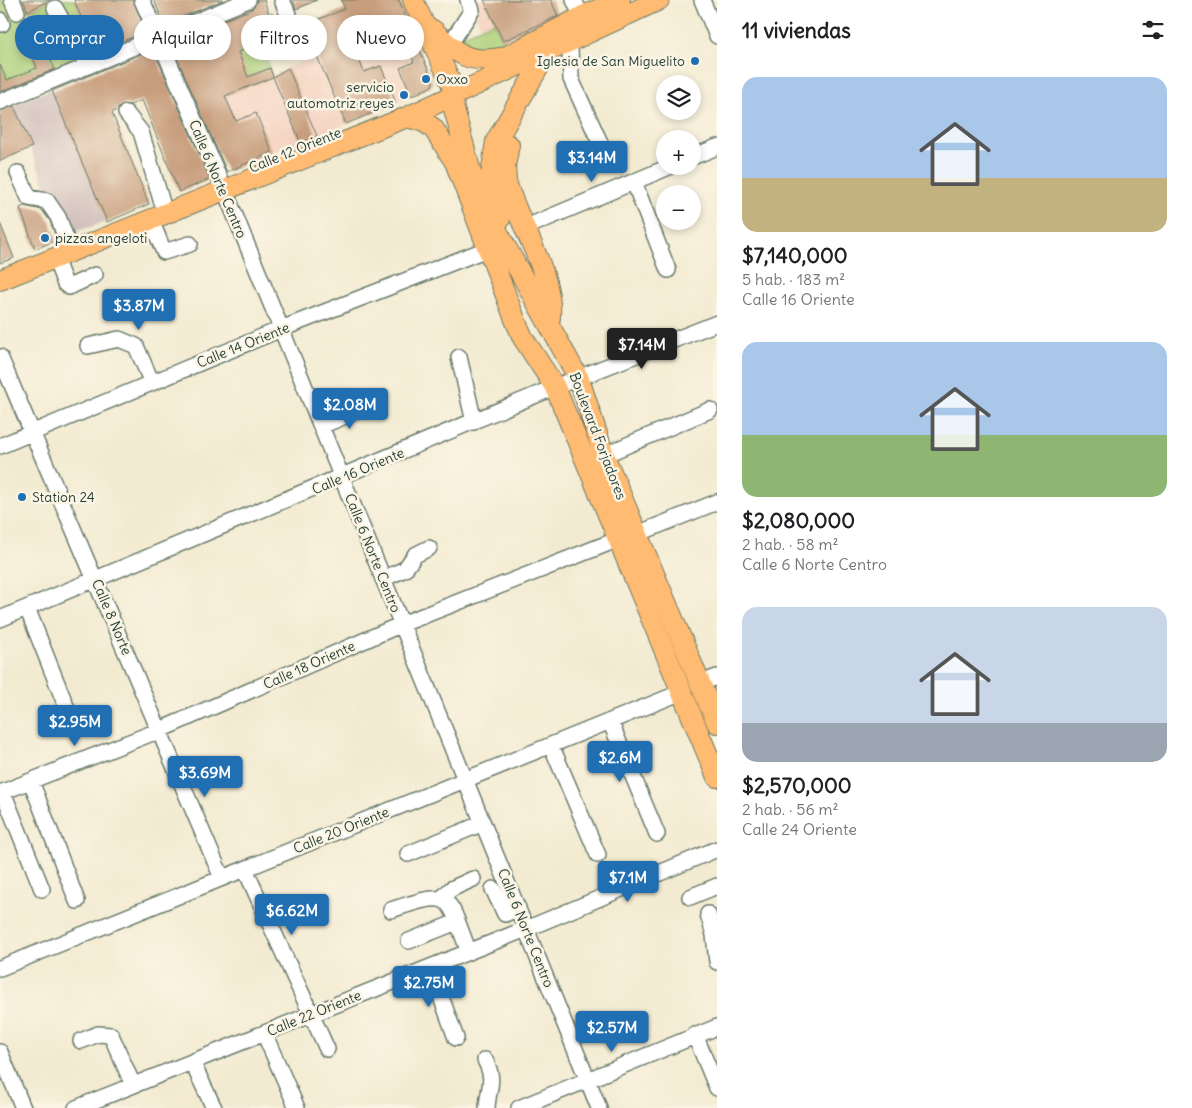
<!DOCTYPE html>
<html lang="es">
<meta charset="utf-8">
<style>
:root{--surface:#fff;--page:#f2f2f2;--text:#202124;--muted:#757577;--accent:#1f6fb2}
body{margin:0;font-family:Delius,sans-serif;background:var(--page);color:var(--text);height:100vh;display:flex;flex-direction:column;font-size:19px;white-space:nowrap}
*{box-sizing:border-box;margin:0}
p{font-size:16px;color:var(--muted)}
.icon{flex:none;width:28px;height:28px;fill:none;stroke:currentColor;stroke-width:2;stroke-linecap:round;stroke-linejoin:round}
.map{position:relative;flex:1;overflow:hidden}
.details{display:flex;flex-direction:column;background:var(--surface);width:475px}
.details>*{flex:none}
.banner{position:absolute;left:15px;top:15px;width:475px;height:45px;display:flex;gap:10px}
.controls{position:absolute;left:656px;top:75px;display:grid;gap:10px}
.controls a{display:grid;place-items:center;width:45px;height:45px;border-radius:50%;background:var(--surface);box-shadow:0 2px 8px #0003;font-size:25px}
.price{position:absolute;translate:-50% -42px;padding:0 11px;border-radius:5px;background:var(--accent);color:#fff;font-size:16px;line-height:32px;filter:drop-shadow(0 1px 2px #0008)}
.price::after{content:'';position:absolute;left:50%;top:30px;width:15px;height:11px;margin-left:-8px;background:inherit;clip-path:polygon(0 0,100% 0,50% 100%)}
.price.selected{background:#222;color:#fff}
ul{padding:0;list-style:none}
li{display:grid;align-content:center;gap:10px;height:265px;padding:0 25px}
li span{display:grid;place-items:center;height:155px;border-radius:15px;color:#555}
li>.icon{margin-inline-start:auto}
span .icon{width:90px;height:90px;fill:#fffc;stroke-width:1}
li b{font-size:21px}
h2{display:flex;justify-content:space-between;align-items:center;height:60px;padding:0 25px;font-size:21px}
.chip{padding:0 18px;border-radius:22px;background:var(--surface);box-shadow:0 2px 8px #0003;font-size:18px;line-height:45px}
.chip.selected{background:var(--accent);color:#fff}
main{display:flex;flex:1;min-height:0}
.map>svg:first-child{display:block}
.built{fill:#f5d3c1}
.industrial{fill:#d1c0bc}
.green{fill:#acd079;stroke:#668656}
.building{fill:#c89f7e}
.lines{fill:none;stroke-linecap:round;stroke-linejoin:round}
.minor-casing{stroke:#697a6b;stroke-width:18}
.major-casing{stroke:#697a6b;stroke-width:22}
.minor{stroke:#fff;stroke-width:15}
.major{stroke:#ffbb71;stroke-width:20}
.poi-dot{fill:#1f6fb2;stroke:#fcf5e5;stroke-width:2}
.labels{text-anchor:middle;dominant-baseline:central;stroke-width:5;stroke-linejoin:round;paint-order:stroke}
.poi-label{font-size:14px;fill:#1f3d34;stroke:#fcf5e5;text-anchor:start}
.street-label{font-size:14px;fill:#1f3d34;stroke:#fcf5e5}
</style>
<main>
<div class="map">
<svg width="717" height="1108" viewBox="0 0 717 1108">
<rect width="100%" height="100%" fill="#fcf5e5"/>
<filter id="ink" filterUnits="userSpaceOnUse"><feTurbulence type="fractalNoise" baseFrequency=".02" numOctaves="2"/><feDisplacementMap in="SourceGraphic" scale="10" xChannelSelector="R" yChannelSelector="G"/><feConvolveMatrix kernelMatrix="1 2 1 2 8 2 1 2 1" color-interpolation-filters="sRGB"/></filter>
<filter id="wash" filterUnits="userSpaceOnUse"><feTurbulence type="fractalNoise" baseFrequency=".0096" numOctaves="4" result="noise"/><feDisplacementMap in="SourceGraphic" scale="20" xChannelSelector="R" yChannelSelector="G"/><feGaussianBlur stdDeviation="1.12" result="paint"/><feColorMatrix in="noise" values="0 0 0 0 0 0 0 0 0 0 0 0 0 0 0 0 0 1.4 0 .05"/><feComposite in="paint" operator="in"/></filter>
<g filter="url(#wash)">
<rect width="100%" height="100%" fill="#f3ebd1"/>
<path class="built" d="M470,0H484L494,22L481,27Z
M398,23L414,62L400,68L412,96L396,103L381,66L364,72L352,43Z
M317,56L346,124L317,136L288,68Z
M273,77L301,143L272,152L256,113L236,121L225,95Z"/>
<path class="industrial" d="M52,89L107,222L65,234L13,105Z"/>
<path class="green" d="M0,0H23L28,11L43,5V0H74L110,18L121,46L97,56L92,45L80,50L84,59L56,72L28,11L22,13L25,21L21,27L37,68L7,80L0,64Z
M311,22L324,53L317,56L305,24Z
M494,22L504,45C484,52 472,49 454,39Z
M261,43L270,68L224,87L238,52Z"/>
<g id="blocks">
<path class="building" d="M23,0H50L28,11Z
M74,0H133L146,32L120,42L110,18L86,29Z
M154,0H223L164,24Z
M257,0H264L269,14L272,13L280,34L238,52L248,77L270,68L273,77L225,96L236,121L256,113L272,152L227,172L170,42L252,9Z
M293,0H317L296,9Z
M341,0H399L433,82L432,86L412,96L400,68L414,62L398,23L352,42L364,72L381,66L396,103L346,124L317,56L324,53L311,22L345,9Z
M484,0H551L558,16L503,41Z
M29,15L55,69L0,92V65L7,80L37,68L21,27Z
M153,49L210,179L179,192L142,100L130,105L124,104L112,113L149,204L107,222L52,91Z
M288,68L317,136L301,143L273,77Z
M14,106L32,147L0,161V111Z
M24,206L42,210L50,221L57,240L35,249L20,208Z
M0,223L14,258L0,263Z"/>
</g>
</g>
<g filter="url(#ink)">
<use href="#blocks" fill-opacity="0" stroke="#697a6b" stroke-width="1"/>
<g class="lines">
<g class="minor-casing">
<path id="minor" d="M12,0L17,12
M142,0L225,191L599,1108
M282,0L301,45
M574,0L582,17
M702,0L717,36
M55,8L88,66
M0,20L2,24
M570,45L571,79L608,160
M448,47L472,10L468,0
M0,102L248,0
M126,113L141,132L162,203
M692,157L717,147
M18,173L29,198L47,201L58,217L67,241
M634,182L668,270
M151,220L164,252L190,244
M524,228L671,166
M55,258L65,284L69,287L95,275
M88,346L119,339L136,346L152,383
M0,357L222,878
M459,357L474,422
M321,426L367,407
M0,446L281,329L487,249
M604,455L710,410
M637,534L717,502
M383,579L405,569L415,555L429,548
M27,608L70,716
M0,619L555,387L717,323
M701,683L717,677
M610,721L657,834
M551,745L598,855
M31,781L77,901
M3,792L42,889
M0,793L160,730L402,624L619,539
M408,854L483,823
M245,869L327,1049
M493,889L505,914L518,908
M690,897L717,886
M442,898L451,889L473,879
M391,910C455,889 446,894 469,952
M708,914L714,935
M717,934L714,935L717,962
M409,941L457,922
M430,967L456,1038
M0,968L682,692
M264,1033L297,1108
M695,1035L717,1088
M81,1041L98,1034L111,1035L133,1085
M0,1052L23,1108
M485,1060C496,1081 488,1087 487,1108
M192,1062L214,1108
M76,1108L526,929L717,849
M519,1108L717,1027"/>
</g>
<g class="major-casing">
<path id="major" d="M413,0L452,85L454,109L473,180L490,218L579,379L604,455L717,723
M433,30C458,54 467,65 505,57
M494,63L583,16L620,0
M407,117L424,122L433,128L455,162L516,322L523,338L555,387L717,777
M509,145L505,166L506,181C518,223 554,274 550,318
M500,219L491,175L496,141L548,51
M0,280L407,117L659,0"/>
</g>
<use href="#minor" class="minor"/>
<use href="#major" class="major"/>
</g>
</g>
<g class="poi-dot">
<circle cx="695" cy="61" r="5"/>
<circle cx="426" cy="79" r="5"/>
<circle cx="404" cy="95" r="5"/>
<circle cx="45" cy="238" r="5"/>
<circle cx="22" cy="497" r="5"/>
</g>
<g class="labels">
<g class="poi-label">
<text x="685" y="61" text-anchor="end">Iglesia de San Miguelito</text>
<text x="436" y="79">Oxxo</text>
<text x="394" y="87" text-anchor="end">servicio<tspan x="394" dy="16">automotriz reyes</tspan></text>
<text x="55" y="238">pizzas angeloti</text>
<text x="32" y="497">Station 24</text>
</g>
<g class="street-label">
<text transform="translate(295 150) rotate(-22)">Calle 12 Oriente</text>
<text transform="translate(218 179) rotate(67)">Calle 6 Norte Centro</text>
<text transform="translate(243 345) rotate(-22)">Calle 14 Oriente</text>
<text transform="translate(598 436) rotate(69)">Boulevard Forjadores</text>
<text transform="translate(358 471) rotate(-23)">Calle 16 Oriente</text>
<text transform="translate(373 553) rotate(68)">Calle 6 Norte Centro</text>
<text transform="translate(112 617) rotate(67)">Calle 8 Norte</text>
<text transform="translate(309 665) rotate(-24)">Calle 18 Oriente</text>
<text transform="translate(341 830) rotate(-22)">Calle 20 Oriente</text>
<text transform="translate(526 928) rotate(68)">Calle 6 Norte Centro</text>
<text transform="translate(314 1013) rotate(-22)">Calle 22 Oriente</text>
</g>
</g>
</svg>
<div class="controls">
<a><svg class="icon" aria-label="layers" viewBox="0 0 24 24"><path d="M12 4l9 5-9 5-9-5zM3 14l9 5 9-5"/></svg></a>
<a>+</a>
<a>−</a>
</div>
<b class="price" style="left:592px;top:183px">$3.14M</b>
<b class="price" style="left:139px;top:331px">$3.87M</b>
<b class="price selected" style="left:642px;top:370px">$7.14M</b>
<b class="price" style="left:350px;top:430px">$2.08M</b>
<b class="price" style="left:75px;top:747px">$2.95M</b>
<b class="price" style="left:620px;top:783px">$2.6M</b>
<b class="price" style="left:205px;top:798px">$3.69M</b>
<b class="price" style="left:628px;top:903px">$7.1M</b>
<b class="price" style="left:292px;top:936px">$6.62M</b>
<b class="price" style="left:429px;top:1008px">$2.75M</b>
<b class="price" style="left:612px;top:1053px">$2.57M</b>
<div class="banner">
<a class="chip selected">Comprar</a>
<a class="chip">Alquilar</a>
<a class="chip">Filtros</a>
<a class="chip">Nuevo</a>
</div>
</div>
<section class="details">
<h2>11 viviendas<svg class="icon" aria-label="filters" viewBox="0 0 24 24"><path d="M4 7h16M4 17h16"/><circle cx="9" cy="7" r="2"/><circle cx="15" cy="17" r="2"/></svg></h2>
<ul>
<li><span style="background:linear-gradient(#a9c7e8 65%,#c2b280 0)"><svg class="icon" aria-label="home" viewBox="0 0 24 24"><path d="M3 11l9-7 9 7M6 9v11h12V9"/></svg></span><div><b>$7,140,000</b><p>5 hab. · 183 m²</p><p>Calle 16 Oriente</p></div></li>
<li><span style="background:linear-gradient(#a9c7e8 60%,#8fb573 0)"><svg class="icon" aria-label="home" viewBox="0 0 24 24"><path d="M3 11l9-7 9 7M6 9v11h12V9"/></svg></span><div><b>$2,080,000</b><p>2 hab. · 58 m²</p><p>Calle 6 Norte Centro</p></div></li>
<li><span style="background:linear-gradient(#c9d6e8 75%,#9aa5b1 0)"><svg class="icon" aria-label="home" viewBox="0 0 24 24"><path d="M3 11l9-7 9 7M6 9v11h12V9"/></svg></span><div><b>$2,570,000</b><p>2 hab. · 56 m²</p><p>Calle 24 Oriente</p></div></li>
</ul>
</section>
</main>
